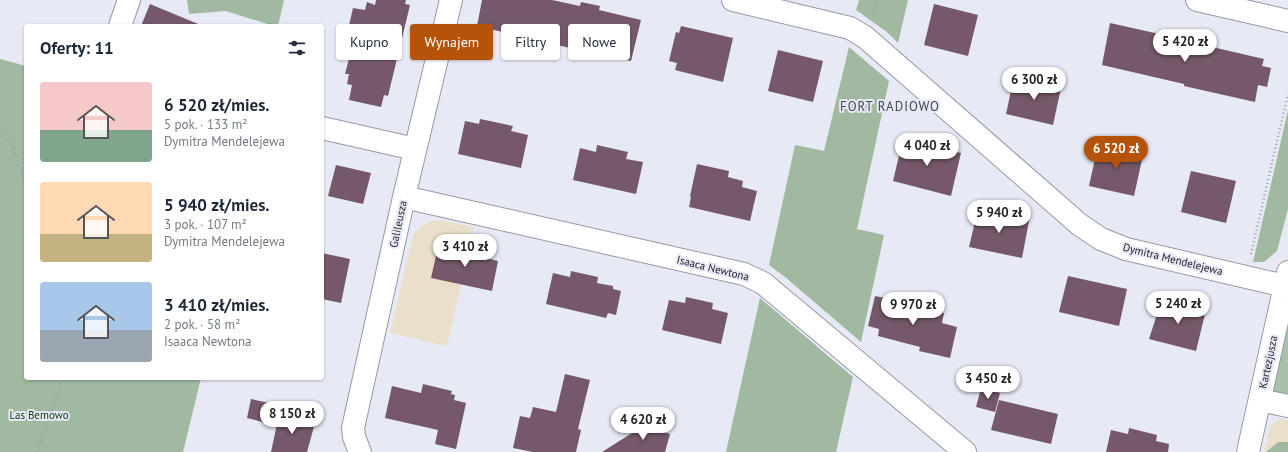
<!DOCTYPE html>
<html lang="pl">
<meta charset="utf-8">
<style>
:root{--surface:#fff;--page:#f2f2f3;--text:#1f2937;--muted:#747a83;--accent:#b45309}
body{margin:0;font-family:"PT Sans",sans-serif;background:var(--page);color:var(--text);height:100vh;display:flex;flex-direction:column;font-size:15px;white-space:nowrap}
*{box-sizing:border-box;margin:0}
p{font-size:13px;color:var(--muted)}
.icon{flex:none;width:22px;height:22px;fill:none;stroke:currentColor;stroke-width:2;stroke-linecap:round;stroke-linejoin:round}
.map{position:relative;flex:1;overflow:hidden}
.panel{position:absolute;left:24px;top:24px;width:300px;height:356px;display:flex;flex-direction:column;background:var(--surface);border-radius:4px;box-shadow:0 1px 3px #0004}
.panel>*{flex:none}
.top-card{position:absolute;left:336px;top:24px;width:380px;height:36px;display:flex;gap:8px}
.price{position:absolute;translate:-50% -34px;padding:0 9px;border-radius:14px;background:#fff;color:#222;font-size:13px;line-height:26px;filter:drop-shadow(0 1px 2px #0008)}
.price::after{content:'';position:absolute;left:50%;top:24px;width:12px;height:9px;margin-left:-6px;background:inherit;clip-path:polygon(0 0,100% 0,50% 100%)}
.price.active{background:var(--accent);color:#fff}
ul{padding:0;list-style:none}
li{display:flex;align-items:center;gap:12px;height:100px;padding:0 16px}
li span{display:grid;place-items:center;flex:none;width:112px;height:80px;border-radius:4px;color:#555}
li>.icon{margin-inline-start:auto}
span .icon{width:48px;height:48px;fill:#fffc;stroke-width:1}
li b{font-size:17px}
h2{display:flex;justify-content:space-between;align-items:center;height:48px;padding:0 16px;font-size:17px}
.pill{padding:0 14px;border-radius:4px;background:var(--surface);box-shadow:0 1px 3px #0004;font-size:14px;line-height:36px}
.pill.active{background:var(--accent);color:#fff}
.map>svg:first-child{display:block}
.education{fill:#eadfca}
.green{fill:#a9c1a8}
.forest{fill:#a1b9a0}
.building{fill:#75596a}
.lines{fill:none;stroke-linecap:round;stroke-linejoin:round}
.minor-casing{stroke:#9698a3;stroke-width:24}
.path{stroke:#9c9da7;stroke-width:2.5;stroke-dasharray:1 3;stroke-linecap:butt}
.minor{stroke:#fff;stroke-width:22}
.labels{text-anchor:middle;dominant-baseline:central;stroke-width:4;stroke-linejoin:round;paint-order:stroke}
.street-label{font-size:11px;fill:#25262b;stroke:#e7e9f5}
.park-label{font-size:11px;fill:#113612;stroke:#e7e9f5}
.quarter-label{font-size:13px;letter-spacing:1px;fill:#43454f;stroke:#e7e9f5}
</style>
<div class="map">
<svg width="1288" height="452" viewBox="0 0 1288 452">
<rect width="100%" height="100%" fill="#e7e9f5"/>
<path class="education" d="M440,220L474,227L447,346L390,333L413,235L422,225L432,221Z
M1279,418L1288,420V452H1264L1270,427Z"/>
<path class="green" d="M1288,315V402L1270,398Z"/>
<path class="forest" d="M187,0H284L278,26H274L226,11L189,14Z
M859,0H908L898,43L887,32L856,10Z
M849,47L889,81L857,229L884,235L861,342L785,277L769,265L795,145L824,151Z
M0,59L26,66V378H201L183,452H0Z
M1288,110V209L1277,251L1264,262H1253Z
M760,298L853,377L836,452H726Z
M1278,442H1288V452H1266Z"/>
<path class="building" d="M376,0H406L405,4L410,5L388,96L384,95L381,107L349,100L352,85L347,84L349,74H345L356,32L348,30L353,8L365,10L367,2L375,5Z
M482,0H552L580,6L581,2L600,6L599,10L641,20L631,61L589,52L588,56L569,52L570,48L477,26Z
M150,4L203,26H141Z
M934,4L978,15L968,56L924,45Z
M1110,23L1182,39V40L1264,59L1262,66L1271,68L1267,87L1258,85L1255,102L1184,86V84L1102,65Z
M681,26L733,38L723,82L675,70L677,63L669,61L676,32L679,33Z
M778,50L823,61L813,102L768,91Z
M1014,77L1061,88L1053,125L1006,114Z
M480,119L513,126L511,131L528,135L521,168L458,154L465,121L479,124Z
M903,139L961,153L951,196L893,181Z
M597,145L628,152L626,159L643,162L636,194L573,180L580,148L596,152Z
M1098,145L1143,155L1134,196L1089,186Z
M697,164L729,171L728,177L743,181L742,187L757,191L750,221L689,207L691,197L690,196Z
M336,165L371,173L363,204L328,196Z
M1191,171L1236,181L1226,223L1181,212Z
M978,209L1029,221L1022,258L969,247Z
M456,245L484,251L482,257L498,261L492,291L431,278L438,247L455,251Z
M322,253L350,259L341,303L322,299Z
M571,271L598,277L597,283L613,286V289L621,291L616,315L608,313L606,318L546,304L553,273L570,277Z
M1068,276L1127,289L1119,326L1059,312Z
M875,296L901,301L900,304L944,313L942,323L957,327L950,358L919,351L920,347L878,336L879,329L868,326Z
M686,297L713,303L712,309L728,313L721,344L662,330L669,300L685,303Z
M1162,299L1206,310L1196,351L1149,339Z
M565,374L590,380L578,429L581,430L576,452H533L513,448L520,416L530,418L533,407L556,412Z
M423,384L452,391L451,394L455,395L454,400L466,403L456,449L435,444L438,430L385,418L392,386L421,393Z
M981,388L1000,393L995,412L976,407Z
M251,399L274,404L270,424L247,418Z
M999,400L1058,414L1051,444L991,430Z
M279,415L315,423L307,452H271Z
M651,421L658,431L670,434L665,452H602Z
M1129,428L1157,435L1156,441L1169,444L1168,452H1106L1111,430L1128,434Z"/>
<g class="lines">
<g class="minor-casing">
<path id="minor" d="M733,0L850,28L865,37L1080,225L1101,239L1126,249L1285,286
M1197,0L1288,21
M120,26L129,0
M322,128L415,149
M404,197L744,274L763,283L965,452
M1260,400L1288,406
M360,452L354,437L353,428L404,197L451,0
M1248,452L1288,272"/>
</g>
<path class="path" d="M873,15L877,0
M0,129L13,147L26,185
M1251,254L1288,94
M37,452L59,390L62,378"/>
<use href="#minor" class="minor"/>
</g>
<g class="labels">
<g class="street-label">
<text transform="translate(398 224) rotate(-78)">Galileusza</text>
<text transform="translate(1173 259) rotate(14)">Dymitra Mendelejewa</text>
<text transform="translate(713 268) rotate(14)">Isaaca Newtona</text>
<text transform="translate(1268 362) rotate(-78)">Kartezjusza</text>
</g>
<g class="park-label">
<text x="39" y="415">Las Bemowo</text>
</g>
<g class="quarter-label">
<text x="890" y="106">FORT RADIOWO</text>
</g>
</g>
</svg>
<b class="price" style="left:1185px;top:63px">5 420 zł</b>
<b class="price" style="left:1034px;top:101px">6 300 zł</b>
<b class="price" style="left:927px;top:167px">4 040 zł</b>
<b class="price active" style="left:1116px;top:170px">6 520 zł</b>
<b class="price" style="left:999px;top:234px">5 940 zł</b>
<b class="price" style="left:465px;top:268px">3 410 zł</b>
<b class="price" style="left:1178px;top:325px">5 240 zł</b>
<b class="price" style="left:913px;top:326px">9 970 zł</b>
<b class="price" style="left:988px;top:400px">3 450 zł</b>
<b class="price" style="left:292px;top:435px">8 150 zł</b>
<b class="price" style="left:643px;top:441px">4 620 zł</b>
<div class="top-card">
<a class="pill">Kupno</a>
<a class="pill active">Wynajem</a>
<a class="pill">Filtry</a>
<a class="pill">Nowe</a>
</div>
<section class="panel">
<h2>Oferty: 11<svg class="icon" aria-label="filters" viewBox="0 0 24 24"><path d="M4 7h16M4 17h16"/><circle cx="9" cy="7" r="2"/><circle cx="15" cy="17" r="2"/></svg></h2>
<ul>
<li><span style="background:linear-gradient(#f6c9c9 60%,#7fa58c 0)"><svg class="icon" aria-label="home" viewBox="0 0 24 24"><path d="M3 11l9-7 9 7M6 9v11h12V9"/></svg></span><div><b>6 520 zł/mies.</b><p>5 pok. · 133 m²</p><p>Dymitra Mendelejewa</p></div></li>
<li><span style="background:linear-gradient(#ffd9b3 65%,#c2b280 0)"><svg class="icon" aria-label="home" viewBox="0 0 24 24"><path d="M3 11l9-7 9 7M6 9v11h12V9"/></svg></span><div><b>5 940 zł/mies.</b><p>3 pok. · 107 m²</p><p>Dymitra Mendelejewa</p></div></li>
<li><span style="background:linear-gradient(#a9c7e8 60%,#9aa5b1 0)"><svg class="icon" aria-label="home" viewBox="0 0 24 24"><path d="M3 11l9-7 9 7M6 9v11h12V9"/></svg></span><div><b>3 410 zł/mies.</b><p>2 pok. · 58 m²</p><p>Isaaca Newtona</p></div></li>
</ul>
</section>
</div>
